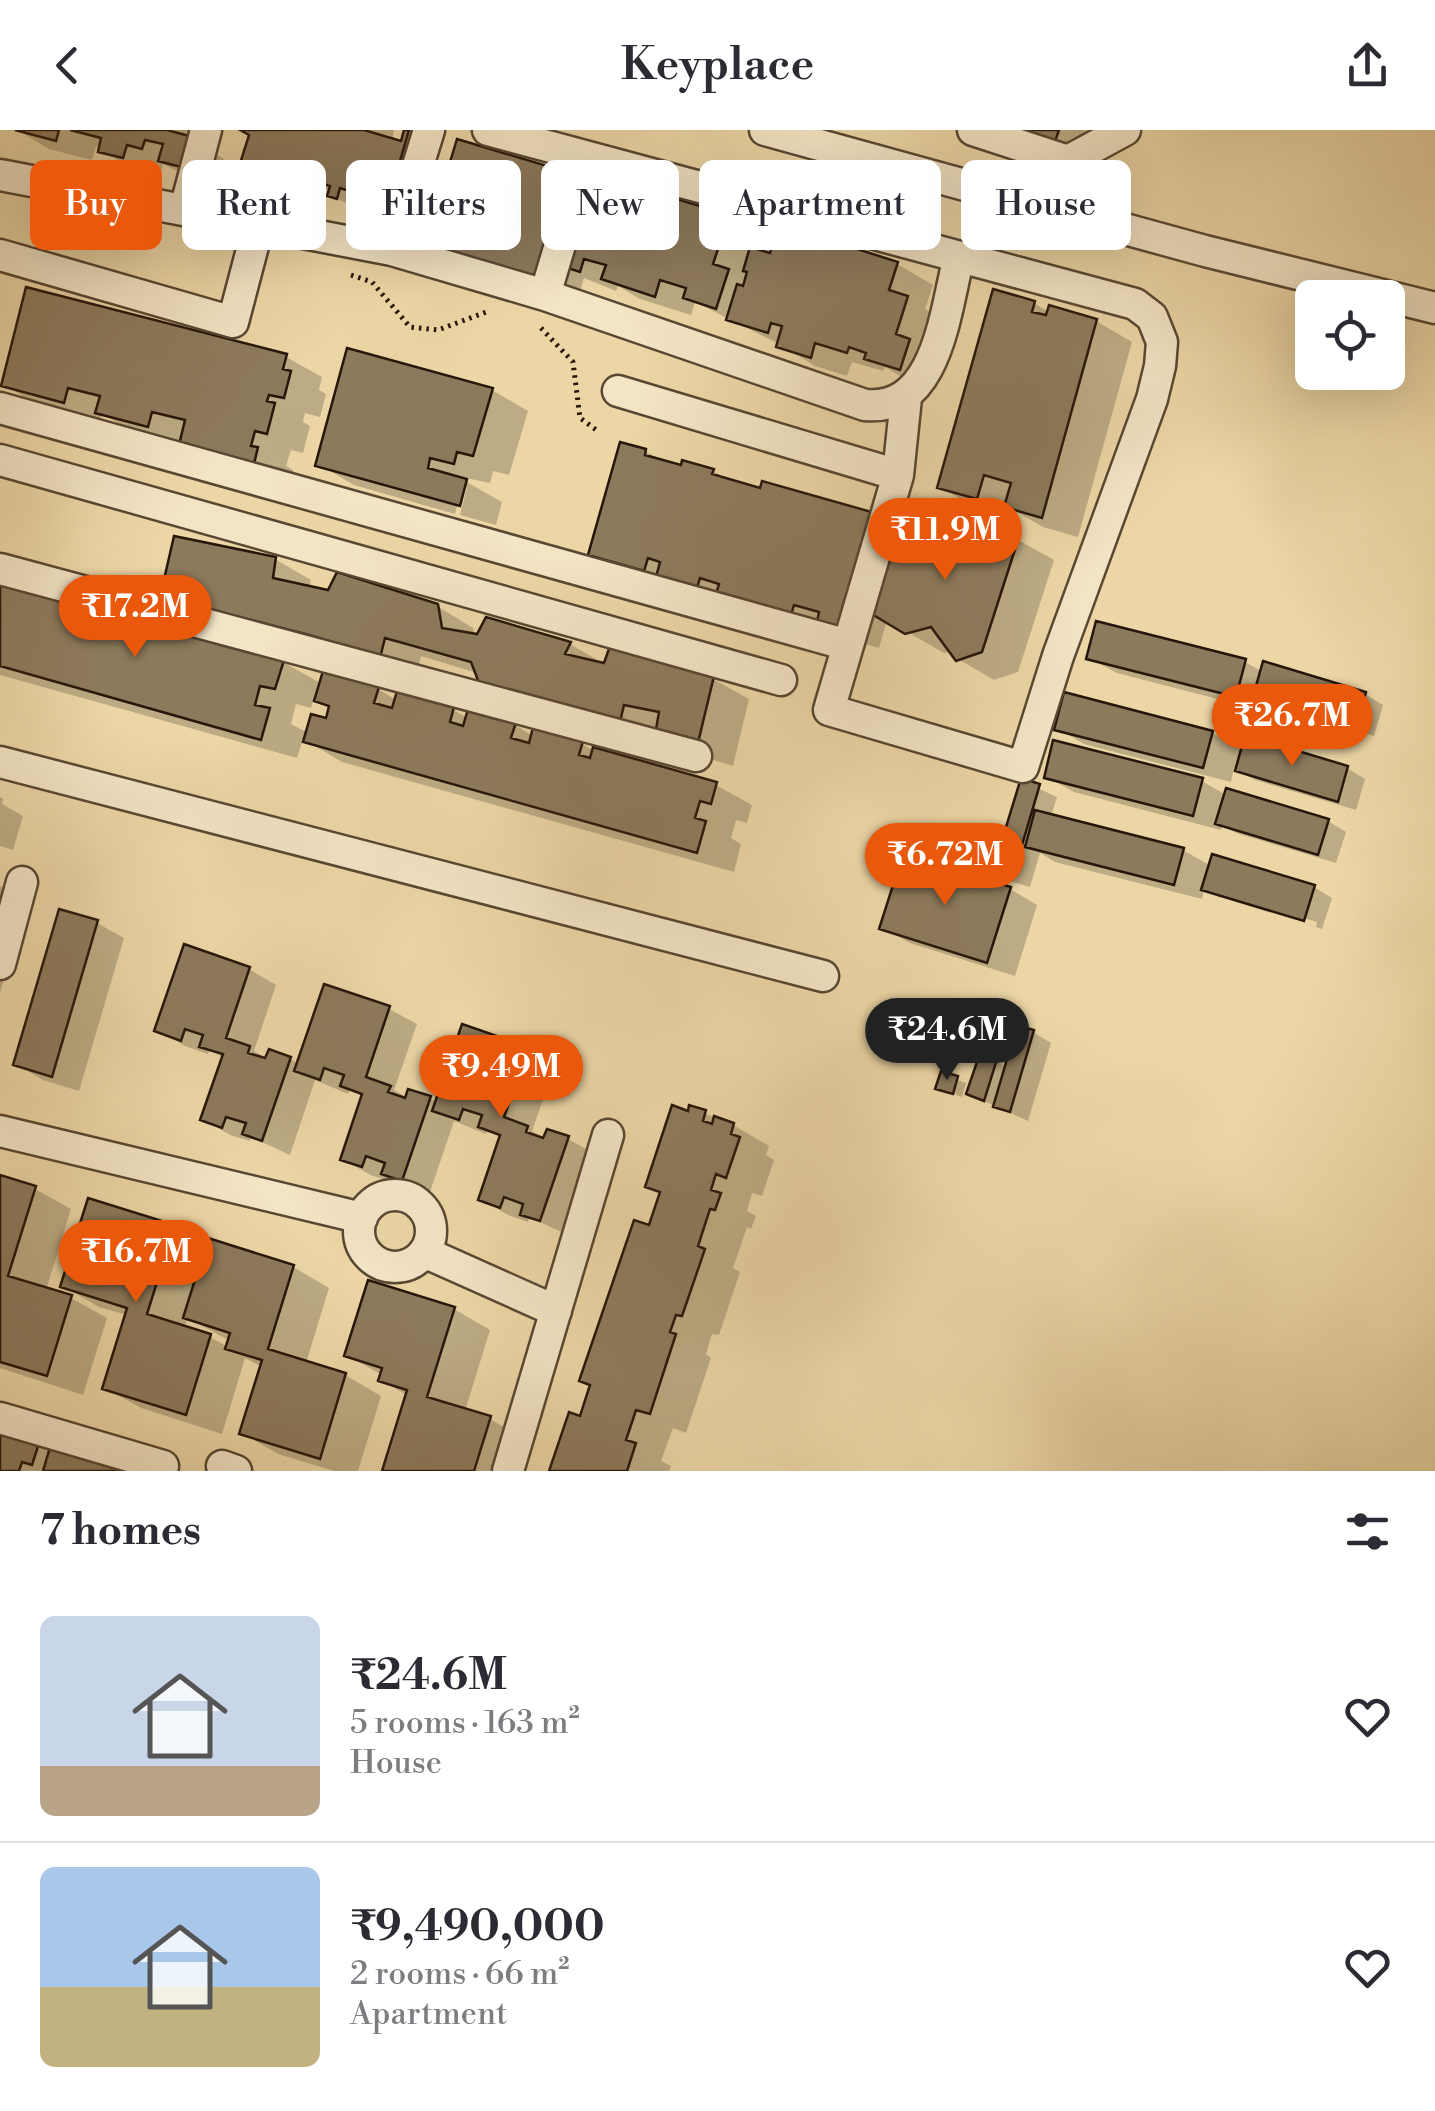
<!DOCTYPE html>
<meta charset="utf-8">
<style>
:root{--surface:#fff;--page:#f7f7f7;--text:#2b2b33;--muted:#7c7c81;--line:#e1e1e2;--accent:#ea580c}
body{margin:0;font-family:"Libre Bodoni",serif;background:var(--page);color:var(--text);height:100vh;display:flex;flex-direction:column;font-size:38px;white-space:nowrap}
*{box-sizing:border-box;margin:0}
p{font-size:32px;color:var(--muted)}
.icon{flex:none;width:55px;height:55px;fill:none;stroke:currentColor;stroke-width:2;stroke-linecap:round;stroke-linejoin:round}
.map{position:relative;height:1341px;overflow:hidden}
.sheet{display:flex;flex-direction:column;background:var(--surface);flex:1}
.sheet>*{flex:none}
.banner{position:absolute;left:30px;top:30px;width:1375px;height:90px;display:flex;gap:20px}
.fabs{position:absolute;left:1295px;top:150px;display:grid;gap:20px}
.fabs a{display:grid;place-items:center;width:110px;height:110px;border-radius:15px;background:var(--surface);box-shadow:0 10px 40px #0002;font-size:50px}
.price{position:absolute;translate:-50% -85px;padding:0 22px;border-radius:35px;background:var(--accent);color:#fff;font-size:32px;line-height:65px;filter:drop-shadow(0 2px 5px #0008)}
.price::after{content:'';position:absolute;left:50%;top:60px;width:30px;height:22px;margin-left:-15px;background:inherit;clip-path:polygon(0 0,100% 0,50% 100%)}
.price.on{background:#222;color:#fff}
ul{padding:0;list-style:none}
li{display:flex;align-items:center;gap:30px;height:250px;padding:0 40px}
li+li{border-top:2px solid var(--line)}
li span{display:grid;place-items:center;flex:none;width:280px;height:200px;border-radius:15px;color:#555}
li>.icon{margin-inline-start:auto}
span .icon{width:120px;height:120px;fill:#fffc;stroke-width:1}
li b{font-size:42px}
h2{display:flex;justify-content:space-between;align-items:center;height:120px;padding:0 40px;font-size:42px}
.pill{padding:0 35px;border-radius:15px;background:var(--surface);box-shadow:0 10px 40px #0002;font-size:35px;line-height:90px}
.pill.on{background:var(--accent);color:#fff}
header{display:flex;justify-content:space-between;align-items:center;height:130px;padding:0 40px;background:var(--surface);font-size:45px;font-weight:600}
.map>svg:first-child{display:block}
.shadow{fill:#0003;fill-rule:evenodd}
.building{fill:#8d7a5c;stroke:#27170b;stroke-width:2.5}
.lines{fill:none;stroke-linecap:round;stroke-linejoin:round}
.minor-casing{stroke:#584732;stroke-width:35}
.path{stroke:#27170b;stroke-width:5;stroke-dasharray:2.5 5;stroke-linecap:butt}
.minor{stroke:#f3e4c5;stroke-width:30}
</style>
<header><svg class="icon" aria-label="back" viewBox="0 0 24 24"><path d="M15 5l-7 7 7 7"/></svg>Keyplace<svg class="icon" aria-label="share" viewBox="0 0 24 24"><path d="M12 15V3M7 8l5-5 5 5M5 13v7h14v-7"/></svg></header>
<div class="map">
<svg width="1435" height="1341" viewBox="0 0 1435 1341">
<rect width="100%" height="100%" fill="#ecd6a6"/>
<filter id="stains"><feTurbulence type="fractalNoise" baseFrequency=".002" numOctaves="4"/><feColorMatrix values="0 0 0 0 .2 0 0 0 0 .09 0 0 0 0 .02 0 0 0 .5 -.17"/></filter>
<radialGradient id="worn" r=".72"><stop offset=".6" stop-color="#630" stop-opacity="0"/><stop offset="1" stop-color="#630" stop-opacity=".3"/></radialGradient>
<path class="shadow" d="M17,0H205L201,15L224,29L217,56L197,51L163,34L159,47L136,42L96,16L92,30L49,19Z
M242,0H394L392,11L402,14L407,0H416L399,92L372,77L373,73L367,71L364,82L330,65L331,61L309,54L304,66L268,55L241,39L251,6Z
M997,0H1102L1089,36Z
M618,62L671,65L761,115L759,122L772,126L897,134L933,155L925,179L943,189L945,232L936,259L903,248L885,237L883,241L852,232L847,246L815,236L779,214L695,172L691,185L640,169L618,156L616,161L584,148L577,173L463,138Z
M1034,173L1049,182L1096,191L1132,212L1078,407L1043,397L1015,381L1013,388L976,378L940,357Z
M286,227L322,247L319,260L326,264L320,287L305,283L303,292L310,296L303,323L291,320L286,336L293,340L290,353L134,302L102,284L100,291L40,276L4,255Z
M492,260L528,281L509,345L493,341L490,353L456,346L502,372L496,395L460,385L467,357H462L455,384L354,355L318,334Z
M645,321L669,335L713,341L732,352L874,385L904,402L949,391L970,403L972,397L1018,410L1054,430L1018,542L994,550L958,529L952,521L944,523L887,490L879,518L627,445L591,424Z
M275,429L311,450L310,459L437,476L473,498L475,506L570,514L606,535L713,549L749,569L733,636L694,624L477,543L421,526L416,547L163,466Z
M0,452L283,532L322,554L378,559L396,570L398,564L453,580L468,588L515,595L533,606L582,614L594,621L716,655L752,675L747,693L736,690L731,708L741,714L734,742L342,632L303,609L297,628L0,545ZM314,568L331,578L328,591L308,603L291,594L296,574L311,578Z
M1089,528L1245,532L1263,542L1365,564L1383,575L1374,606L1266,572L1264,581L1117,543Z
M1057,598L1212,603L1243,621L1247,609L1347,638L1365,649L1356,680L1255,650L1234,638L1231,652L1084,614Z
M1047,647L1202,651L1226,665L1328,691L1346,702L1336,733L1236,703L1222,695L1221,700L1074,662Z
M1022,651L1057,667L1051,686L1183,720L1211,736L1314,757L1332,768L1322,799L1221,768L1316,797L1317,792L1220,763V768L1204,759L1202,769L1055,732L1040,723L1030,757L1013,752L995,742Z
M0,667L3,669L2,674L23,686L13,720L0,716Z
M0,756L27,772L0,863Z
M1010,759L1037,775L1015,846L910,813L882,797Z
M97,793L124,808L79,961L43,950L16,934Z
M249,839L276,855L254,921L266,928L290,929L299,934L325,857L389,879L417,894L394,960L408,968H429L438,973L528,919L555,935L532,1001L546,1009H568L595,1024L568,1105L529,1087L528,1092L508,1085L481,1069L502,1008L488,1000L486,1004L454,991L429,1065L391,1047L390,1051L370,1045L343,1029L363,967L350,959L348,964L315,950L290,1025L251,1007L250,1011L230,1005L203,989L224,928L210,920L208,924L185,916L157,900Z
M1033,902L1051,913L1028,991L977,968L996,931L1007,938Z
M942,945L966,953L962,967L938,958Z
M691,978L733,995L769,1016L766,1025L774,1030L762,1066L752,1063L747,1081L756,1086L751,1099L747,1097L733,1138L740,1142L719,1205L712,1204L706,1224L711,1228L686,1303L673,1298L661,1331L671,1336L669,1341H552L581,1289L662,1064L648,1056Z
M0,1048L35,1059L71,1079L46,1160L71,1168L107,1188L83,1265L0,1238Z
M174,1097L207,1117L293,1137L329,1158L306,1233L345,1245L381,1266L358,1341H334L278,1324L242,1303L262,1237L245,1228L222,1304L141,1278L105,1258L127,1185L99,1177L63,1156ZM188,1188L230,1211L228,1217L210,1207L184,1199Z
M454,1179L490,1200L465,1281L490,1289L526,1310L516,1341H386L408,1266L381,1250L382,1245L347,1225Z
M0,1294L141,1341H0Z"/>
<path class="building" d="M15,0H59L56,11Z
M70,0H167L189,6L181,37L158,31L163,14L145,10L142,19L127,15L123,28L98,22L101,8Z
M240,0H364L401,11L404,0H409L385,83L369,78L372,68L340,58L337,69L327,66L330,56L281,40L277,52L238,40L249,5Z
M1005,0H1059L1053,17Z
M457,9L574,44L541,154L424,118Z
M582,48L616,59L618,54L642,62L644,54L672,63L670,67L700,76L727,92L713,134L729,139L716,179L683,168L686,158L660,150L655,167L601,149L606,135L584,129L580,142L555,134Z
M791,98L898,132L889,160L908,166L896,204L910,209L900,240L864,229L866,223L849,217L847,223L815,213L811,228L776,217L782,196L771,193L768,203L726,190L737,154L743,156L747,142L743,141L750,117L770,123L775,108L786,112Z
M26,157L287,224L283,239L291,241L284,268L269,265L267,271L275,273L267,304L255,301L251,316L258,317L254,334L179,315L185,290L152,282L148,297L95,283L100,266L68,258L64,273L1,256Z
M993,159L1035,171L1032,182L1046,185L1049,175L1097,189L1042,388L1004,377L1011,353L984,345L977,369L937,358Z
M347,218L493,258L473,326L457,322L454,334L430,328L428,338L467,349L460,376L315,336Z
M620,312L646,319L645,325L681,335L682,330L714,339L712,344L760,358L762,351L875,383L842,499L817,492L819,482L794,475L791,485L716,464L719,454L700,448L697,458L656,447L660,432L648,428L644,441L588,425Z
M910,378L950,389L942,417L962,422L970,394L1019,407L982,522L956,531L931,497L905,504L870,483Z
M174,406L276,427L273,448L328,460L337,442L438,474L442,498L477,504L486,487L571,512L565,524L604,533L611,513L714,546L697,617L655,605L659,582L624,575L620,592L479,553L471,532L385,508L380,528L309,505L160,467Z
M0,450L284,530L275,559L260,556L255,575L270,578L261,610L0,536Z
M1096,491L1246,529L1236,567L1086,529Z
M1263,531L1366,562L1356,598L1253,567Z
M323,541L379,557L374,573L392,578L397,561L454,577L450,592L463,596L468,579L516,592L511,608L529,613L533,597L583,611L579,625L590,628L593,617L717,652L711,674L700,671L695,688L706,691L697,723L303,612L311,584L326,588L329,576L314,571Z
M1064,562L1213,601L1203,638L1054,600Z
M1245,605L1348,636L1338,672L1235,641Z
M1053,610L1203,648L1193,686L1044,648Z
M1021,648L1040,654L1012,749L992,743Z
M1226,658L1329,689L1318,725L1215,694Z
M1035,680L1184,718L1174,755L1025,717Z
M903,724L1011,757L987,833L879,799Z
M1212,724L1315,755L1304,791L1201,760Z
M59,779L98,790L52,947L13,935Z
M184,814L250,837L226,908L250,916L248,923L265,928L269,919L291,927L262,1011L242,1004L246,993L226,987L222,998L200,990L223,924L199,917L203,905L185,899L181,911L154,901Z
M324,854L390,876L366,947L391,956L388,962L405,968L408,959L431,966L402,1051L381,1044L385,1033L366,1026L362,1037L340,1030L362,964L340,956L344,945L324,938L320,950L294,941Z
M462,894L529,917L504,987L528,996L526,1002L543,1008L547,999L569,1006L540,1091L520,1085L523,1074L504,1067L500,1078L478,1070L500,1005L478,997L482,985L463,979L459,990L432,981Z
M1017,895L1034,900L1010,982L993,977Z
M980,923L997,929L984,971L966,964Z
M941,941L958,946L953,964L935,959Z
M672,975L688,981L689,975L706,980L703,991L712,994L714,986L734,993L731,1004L740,1007L726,1048L716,1044L711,1060L721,1063L715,1080L710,1079L698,1116L705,1119L682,1186L676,1185L670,1202L676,1204L650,1284L636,1280L626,1310L636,1313L627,1341H549L569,1282L580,1286L590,1255L579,1251L634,1090L649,1095L660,1062L645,1057Z
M0,1045L36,1056L8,1146L72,1165L47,1246L0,1232Z
M88,1068L175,1095L147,1184L211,1204L186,1285L102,1259L127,1178L60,1157Z
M208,1108L294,1135L268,1219L346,1243L320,1329L239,1304L262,1230L225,1219L230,1203L183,1188Z
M368,1150L455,1177L427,1267L491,1286L474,1341H382L407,1260L378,1251L382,1238L344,1226Z
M0,1292L42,1304L32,1335L22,1332L19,1341H0Z
M53,1307L124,1328L120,1341H43Z"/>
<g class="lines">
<g class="minor-casing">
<path id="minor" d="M488,0L1135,174L1152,187L1162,212L1160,236L1152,269L1058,526L1023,637L829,580L898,345L906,268
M765,0L1205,121L1435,178
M973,0L1068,31L1125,0
M0,45L392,120L545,165L865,275C938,282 945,180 959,127
M185,79L206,0
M392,120L429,0
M0,125L233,192L259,93
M545,165L586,28
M618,261L898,345
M0,278L848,515
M0,330L781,550
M0,439L696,626
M0,632L823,846
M0,834L22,752
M0,1001L362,1088
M359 1101a36 36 0 1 1 72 0a36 36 0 1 1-72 0Z
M424,1122L556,1181
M0,1288L163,1336
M222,1336L236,1341
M508,1341L608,1005"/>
</g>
<path class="path" d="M351,145L372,152L410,197L438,200L489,181
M541,198L573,232L580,288L599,302"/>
<use href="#minor" class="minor"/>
</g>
<rect width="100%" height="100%" filter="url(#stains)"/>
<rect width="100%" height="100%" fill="url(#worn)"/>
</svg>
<div class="fabs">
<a><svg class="icon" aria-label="locate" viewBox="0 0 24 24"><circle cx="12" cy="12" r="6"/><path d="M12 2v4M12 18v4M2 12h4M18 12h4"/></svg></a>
</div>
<b class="price" style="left:945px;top:453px">₹11.9M</b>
<b class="price" style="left:135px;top:530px">₹17.2M</b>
<b class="price" style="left:1292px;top:639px">₹26.7M</b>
<b class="price" style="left:945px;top:778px">₹6.72M</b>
<b class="price on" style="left:947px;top:953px">₹24.6M</b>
<b class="price" style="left:501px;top:990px">₹9.49M</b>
<b class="price" style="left:136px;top:1175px">₹16.7M</b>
<div class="banner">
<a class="pill on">Buy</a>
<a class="pill">Rent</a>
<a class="pill">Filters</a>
<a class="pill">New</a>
<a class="pill">Apartment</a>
<a class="pill">House</a>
</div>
</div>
<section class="sheet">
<h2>7 homes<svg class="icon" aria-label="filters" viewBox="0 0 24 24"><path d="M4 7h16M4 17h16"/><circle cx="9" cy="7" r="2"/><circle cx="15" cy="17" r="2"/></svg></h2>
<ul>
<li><span style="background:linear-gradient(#c9d6e8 75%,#b9a48a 0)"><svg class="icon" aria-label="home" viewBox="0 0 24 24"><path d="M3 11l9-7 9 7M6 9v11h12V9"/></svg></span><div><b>₹24.6M</b><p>5 rooms · 163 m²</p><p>House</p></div><svg class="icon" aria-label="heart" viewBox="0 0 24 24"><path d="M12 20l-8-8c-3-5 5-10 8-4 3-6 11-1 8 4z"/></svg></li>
<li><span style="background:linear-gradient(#a9c7e8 60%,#c2b280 0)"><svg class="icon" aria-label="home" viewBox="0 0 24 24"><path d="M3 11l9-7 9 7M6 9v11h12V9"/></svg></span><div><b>₹9,490,000</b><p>2 rooms · 66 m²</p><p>Apartment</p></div><svg class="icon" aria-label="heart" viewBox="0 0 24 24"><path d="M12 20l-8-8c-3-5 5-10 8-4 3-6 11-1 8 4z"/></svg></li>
</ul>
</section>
